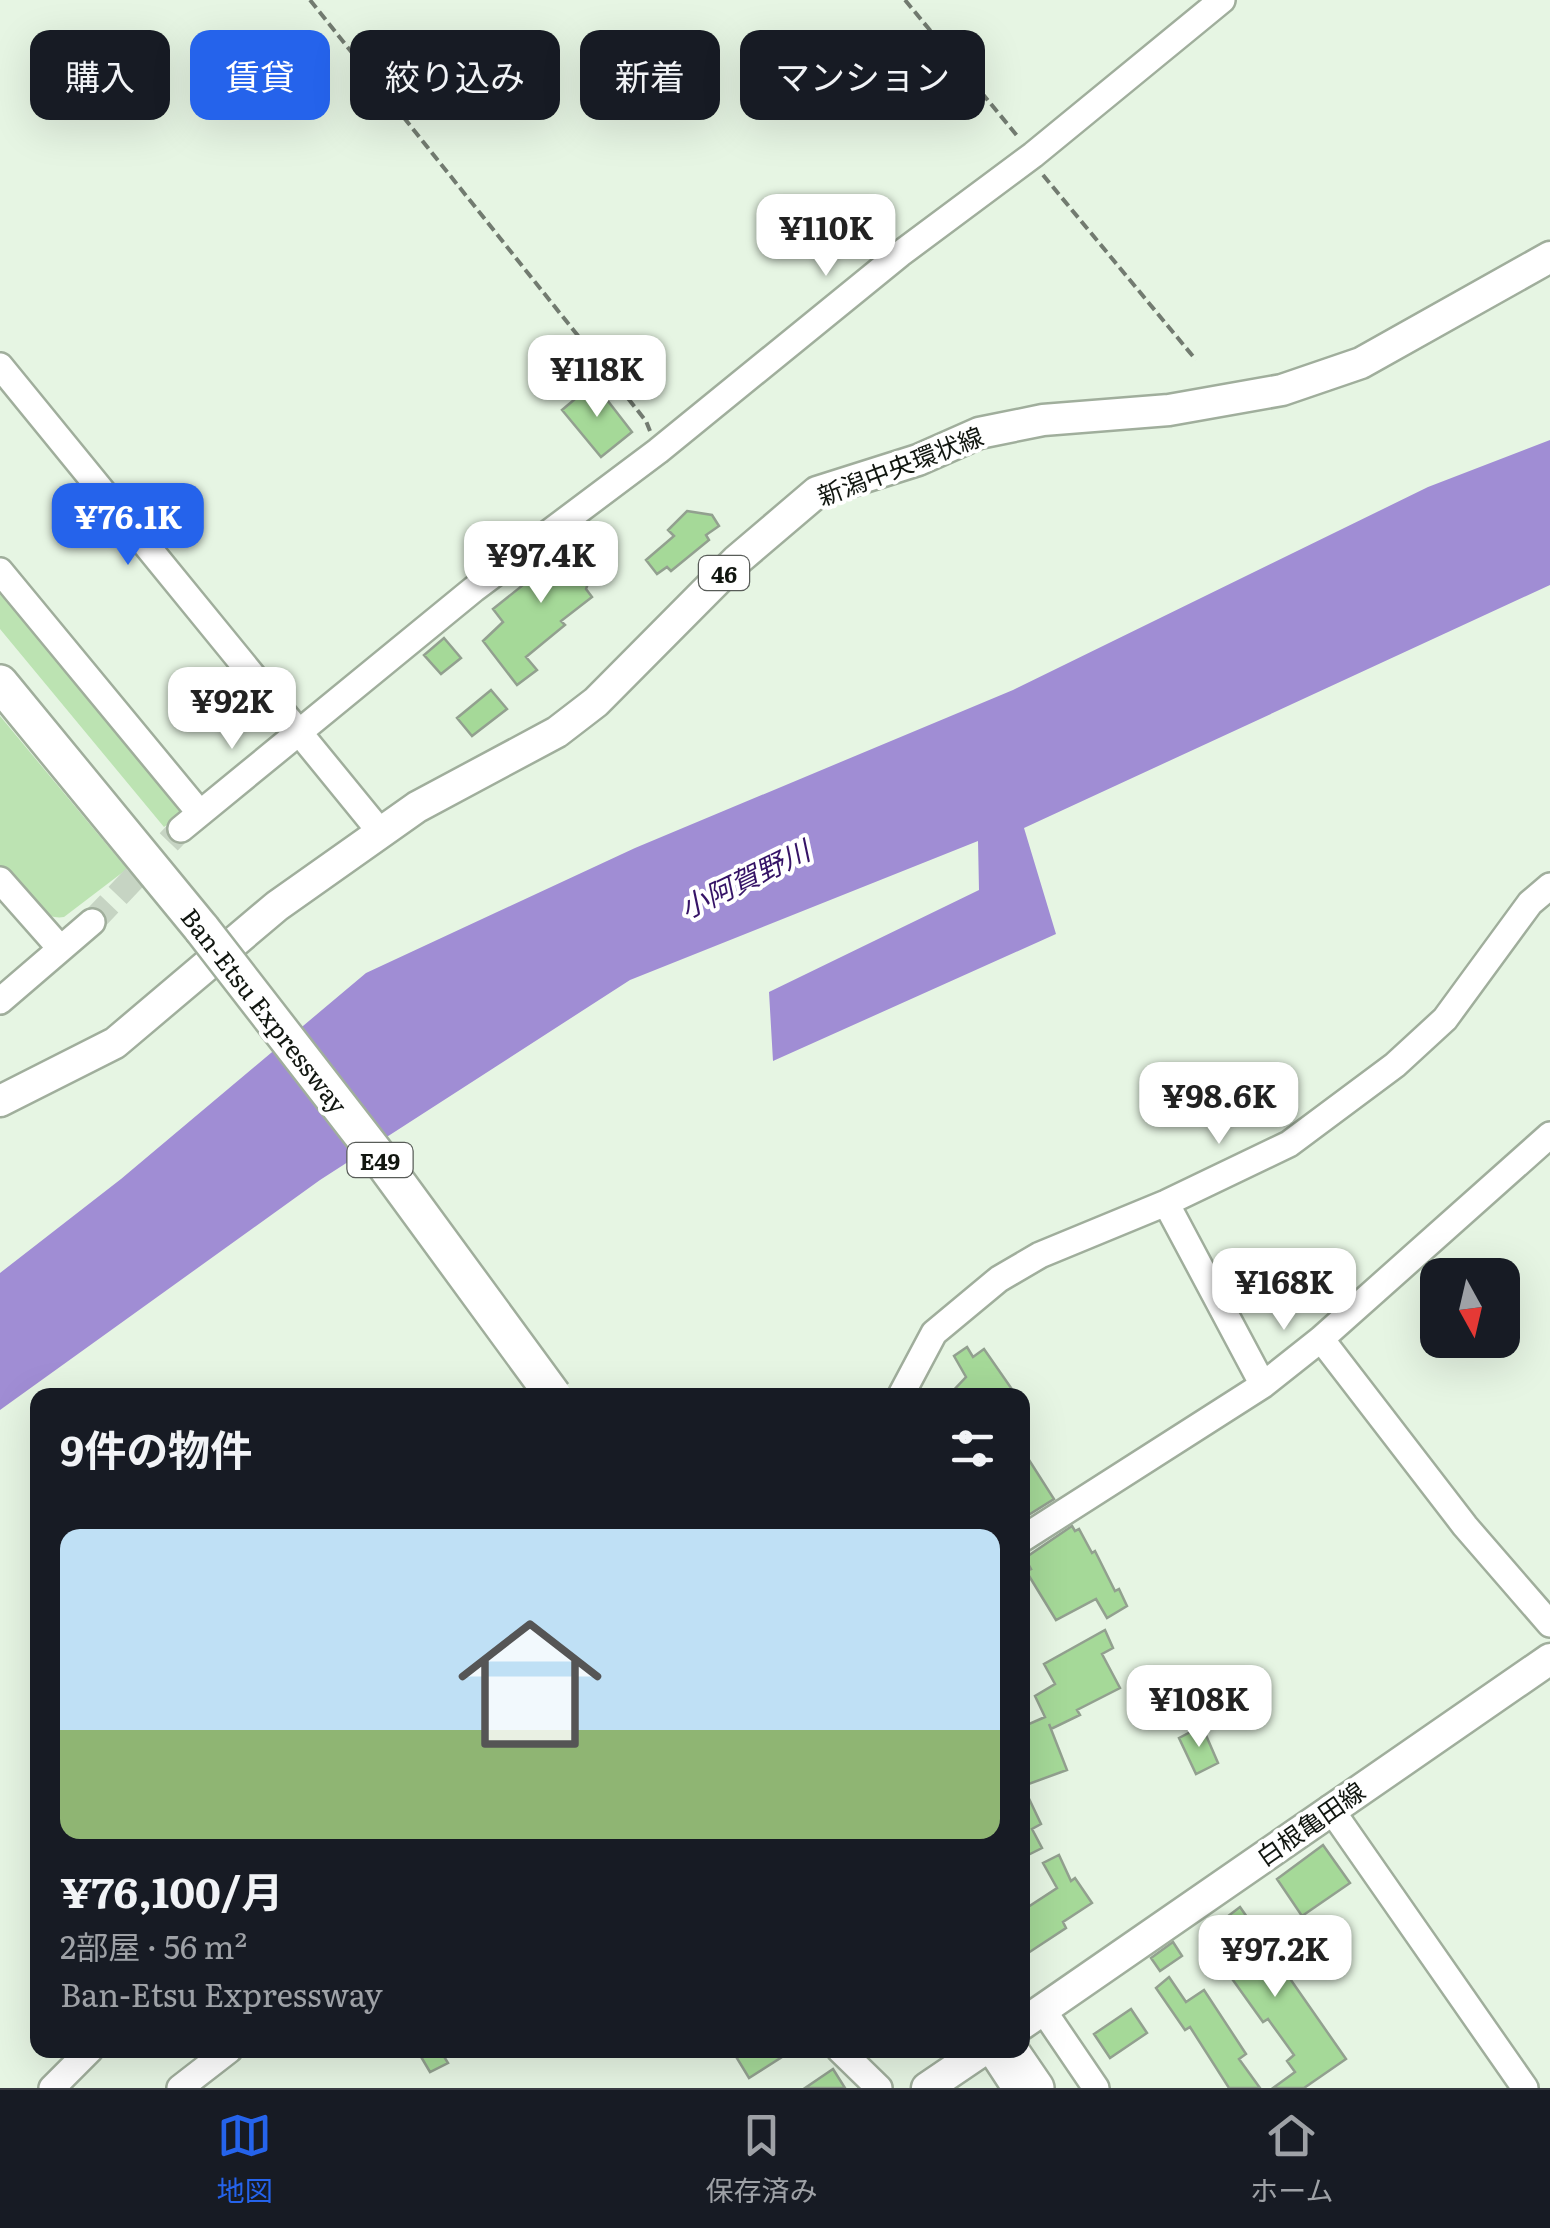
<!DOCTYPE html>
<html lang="ja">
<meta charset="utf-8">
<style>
:root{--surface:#171b24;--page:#242831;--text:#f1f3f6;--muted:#9ea1a6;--line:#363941;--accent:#2563eb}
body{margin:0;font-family:Literata,"Noto Sans JP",serif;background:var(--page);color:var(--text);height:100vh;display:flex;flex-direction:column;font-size:38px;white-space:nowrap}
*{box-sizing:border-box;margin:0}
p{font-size:32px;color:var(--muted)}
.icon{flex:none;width:55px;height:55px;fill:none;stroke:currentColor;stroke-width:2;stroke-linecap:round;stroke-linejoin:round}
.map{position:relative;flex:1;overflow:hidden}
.drawer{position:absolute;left:30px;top:1388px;width:1000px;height:670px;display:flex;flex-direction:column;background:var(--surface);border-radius:20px;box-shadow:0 10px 40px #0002}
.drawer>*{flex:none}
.hud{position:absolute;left:30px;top:30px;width:1000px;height:90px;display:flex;gap:20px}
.needle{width:65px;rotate:172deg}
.fabs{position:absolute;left:1420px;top:1258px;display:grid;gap:20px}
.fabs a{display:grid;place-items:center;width:100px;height:100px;border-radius:20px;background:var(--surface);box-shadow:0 10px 40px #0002;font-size:50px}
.price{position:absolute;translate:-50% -85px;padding:0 22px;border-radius:20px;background:#fff;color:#222;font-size:32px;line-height:65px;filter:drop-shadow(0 2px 5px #0008)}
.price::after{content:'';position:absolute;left:50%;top:60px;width:30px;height:22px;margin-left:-15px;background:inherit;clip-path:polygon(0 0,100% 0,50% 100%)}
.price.on{background:var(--accent);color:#fff}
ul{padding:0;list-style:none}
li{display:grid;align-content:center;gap:20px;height:530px;padding:0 30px}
li span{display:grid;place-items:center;height:310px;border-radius:20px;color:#555}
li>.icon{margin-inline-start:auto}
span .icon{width:180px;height:180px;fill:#fffc;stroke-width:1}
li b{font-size:42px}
h2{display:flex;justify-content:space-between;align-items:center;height:120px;padding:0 30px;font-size:42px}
.tag{padding:0 35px;border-radius:20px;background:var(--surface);box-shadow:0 10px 40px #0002;font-size:35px;line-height:90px}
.tag.on{background:var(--accent);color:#fff}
.dock{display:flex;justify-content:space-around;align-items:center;height:140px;border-top:2px solid var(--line);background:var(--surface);font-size:28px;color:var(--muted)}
.dock a{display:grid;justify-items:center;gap:5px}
.dock .on{color:var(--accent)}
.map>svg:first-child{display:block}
.green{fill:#bce3b2}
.water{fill:#a08dd4}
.building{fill:#a5d998;stroke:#92a08f;stroke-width:2.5}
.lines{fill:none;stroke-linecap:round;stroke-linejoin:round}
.minor-tunnel{stroke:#c6d4c3;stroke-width:25;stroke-dasharray:25 12;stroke-linecap:butt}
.minor-casing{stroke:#a0ae9c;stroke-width:30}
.major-casing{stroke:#a0ae9c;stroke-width:35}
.highway-casing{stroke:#a0ae9c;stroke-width:40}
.path{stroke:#727b70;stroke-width:4;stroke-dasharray:10 5;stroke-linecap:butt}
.minor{stroke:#fff;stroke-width:25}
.major{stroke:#fff;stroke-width:30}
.highway{stroke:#fff;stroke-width:35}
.highway-bridge-casing{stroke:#a0ae9c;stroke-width:40;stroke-linecap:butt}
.highway-bridge{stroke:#fff;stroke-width:35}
.labels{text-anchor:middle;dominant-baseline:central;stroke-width:8;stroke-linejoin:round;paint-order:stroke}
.shield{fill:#fff;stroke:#585c58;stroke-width:2.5}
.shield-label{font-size:22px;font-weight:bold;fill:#111610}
.street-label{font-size:25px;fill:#111610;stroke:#fff}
.water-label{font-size:28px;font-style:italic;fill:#351366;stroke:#fff}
</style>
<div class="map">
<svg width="1550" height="2088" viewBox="0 0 1550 2088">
<rect width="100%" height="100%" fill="#e6f5e3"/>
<path class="green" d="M0,577L187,810L164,827L0,629Z
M0,716L127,869L64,917C37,922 16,883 0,865Z"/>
<path class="water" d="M1550,440V585L1024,828L1056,934L773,1061L769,992L979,890L978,841L630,980L320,1180L0,1410V1273L121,1179L366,973L635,848L1013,690L1428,487Z"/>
<path class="building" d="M594,383L632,432L601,457L562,410Z
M687,511L712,515L719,526L706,535L709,540L671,571L667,567L657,574L646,560L674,536L668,530Z
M576,533L598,564L594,567L586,589L592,597L561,621L565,625L526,657L537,670L517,685L483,641L503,622L493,609L533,577L526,571L531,566Z
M444,638L461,658L441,674L424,655Z
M491,690L507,709L472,736L457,718Z
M967,1347L973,1357L984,1349L1016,1395H949L966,1377L954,1356Z
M1022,1449L1054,1499L1022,1519Z
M1072,1526L1075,1531L1079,1529L1092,1553L1095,1551L1115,1591L1119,1589L1127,1606L1107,1618L1096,1599L1056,1620L1026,1571L1031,1569L1025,1558Z
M1105,1630L1113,1648L1102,1654L1120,1688L1077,1710L1080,1715L1051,1729L1049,1724L1067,1770L1023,1786L1041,1824L1032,1829L1042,1848L1022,1858V1727L1045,1717L1035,1696L1055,1684L1044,1664Z
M1202,1726L1218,1763L1196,1774L1179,1738Z
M1323,1845L1350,1883L1302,1916L1277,1879Z
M1059,1855L1071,1881L1075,1878L1092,1903L1063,1922L1066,1928L1022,1957V1911L1057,1888L1043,1863Z
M1240,1907L1346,2059L1304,2088H1273L1295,2072L1287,2061L1294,2055L1268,2019L1263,2022L1210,1948L1219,1941L1211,1929Z
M1173,1942L1182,1956L1160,1971L1151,1958Z
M1169,1977L1186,2002L1204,1990L1246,2054L1239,2059L1260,2088H1229L1190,2027L1185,2030L1156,1988Z
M1131,2009L1147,2033L1110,2058L1094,2034Z
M417,2050H440L448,2063L430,2072Z
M732,2050H793L749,2078Z
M833,2069L845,2088H805Z"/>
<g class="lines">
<path class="minor-tunnel" d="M92,922L181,829"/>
<g class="minor-casing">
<path id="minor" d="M0,366L382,834
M0,571L199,812
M181,829L474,589L658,451L900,254L1033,155L1222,0
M0,880L60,948
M0,1001L92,922
M1166,1203L1263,1385
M1321,1339L1465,1526L1550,1624
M901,1395L934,1333L999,1279L1040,1255L1166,1203L1289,1144L1395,1065L1445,1019L1530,903L1550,886
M1022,1539L1263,1385L1321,1339L1550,1135
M1330,1808L1525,2088
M1043,2010L1096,2088
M840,2050L879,2088
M990,2050L1015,2088
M52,2088L90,2050
M180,2088L229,2050"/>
</g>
<g class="major-casing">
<path id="major" d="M0,1101L115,1043L277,906L417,807L557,732L596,702L736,561L817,492L918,460L979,433L1043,420L1169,410L1282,390L1361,363L1550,257
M1022,2024L1550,1659
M927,2088L983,2050"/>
</g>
<g class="highway-casing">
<path id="highway" d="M0,683L202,929
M1010,2050L1036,2088"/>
</g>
<path class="path" d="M310,0L646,421L650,431
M905,0L1019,138
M1043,175L1196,360"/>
<use href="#minor" class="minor"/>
<use href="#major" class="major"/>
<use href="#highway" class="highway"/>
<g class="highway-bridge-casing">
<path id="highway-bridge" d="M202,929L381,1160L553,1395"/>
</g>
<use href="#highway-bridge" class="highway-bridge"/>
</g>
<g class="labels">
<g class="shield">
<rect x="699" y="556" width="50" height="34" rx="8"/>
<rect x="347.5" y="1143" width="65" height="34" rx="8"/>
</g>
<g class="shield-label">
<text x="724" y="573">46</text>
<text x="380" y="1160">E49</text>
</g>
<g class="street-label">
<text transform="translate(900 465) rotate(-21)">新潟中央環状線</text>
<text transform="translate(265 1010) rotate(52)">Ban-Etsu Expressway</text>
<text transform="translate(1310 1823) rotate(-35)">白根亀田線</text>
</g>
<g class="water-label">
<text transform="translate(744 878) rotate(-26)">小阿賀野川</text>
</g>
</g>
</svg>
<div class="fabs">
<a><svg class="needle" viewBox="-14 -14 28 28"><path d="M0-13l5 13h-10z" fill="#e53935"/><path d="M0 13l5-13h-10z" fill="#9ea1a6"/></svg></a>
</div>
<b class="price" style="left:826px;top:279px">¥110K</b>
<b class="price" style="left:597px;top:420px">¥118K</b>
<b class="price on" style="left:128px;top:568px">¥76.1K</b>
<b class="price" style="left:541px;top:606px">¥97.4K</b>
<b class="price" style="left:232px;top:752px">¥92K</b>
<b class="price" style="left:1219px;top:1147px">¥98.6K</b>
<b class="price" style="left:1284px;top:1333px">¥168K</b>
<b class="price" style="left:1199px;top:1750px">¥108K</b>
<b class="price" style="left:1275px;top:2000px">¥97.2K</b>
<div class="hud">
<a class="tag">購入</a>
<a class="tag on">賃貸</a>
<a class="tag">絞り込み</a>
<a class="tag">新着</a>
<a class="tag">マンション</a>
</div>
<section class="drawer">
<h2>9件の物件<svg class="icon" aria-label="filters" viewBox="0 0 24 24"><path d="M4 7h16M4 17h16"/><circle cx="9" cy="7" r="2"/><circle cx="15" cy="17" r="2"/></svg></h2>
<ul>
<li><span style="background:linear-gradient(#bfe0f5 65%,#8fb573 0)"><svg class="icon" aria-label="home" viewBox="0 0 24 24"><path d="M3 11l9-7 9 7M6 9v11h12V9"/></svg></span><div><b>¥76,100/月</b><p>2部屋 · 56 m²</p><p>Ban-Etsu Expressway</p></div></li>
</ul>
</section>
</div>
<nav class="dock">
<a class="on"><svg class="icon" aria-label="map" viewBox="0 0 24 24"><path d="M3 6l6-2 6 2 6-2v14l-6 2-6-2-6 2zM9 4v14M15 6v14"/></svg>地図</a>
<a><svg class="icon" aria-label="saved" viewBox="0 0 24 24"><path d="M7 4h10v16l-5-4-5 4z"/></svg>保存済み</a>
<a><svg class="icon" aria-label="home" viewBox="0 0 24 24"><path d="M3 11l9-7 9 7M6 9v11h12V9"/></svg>ホーム</a>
</nav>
